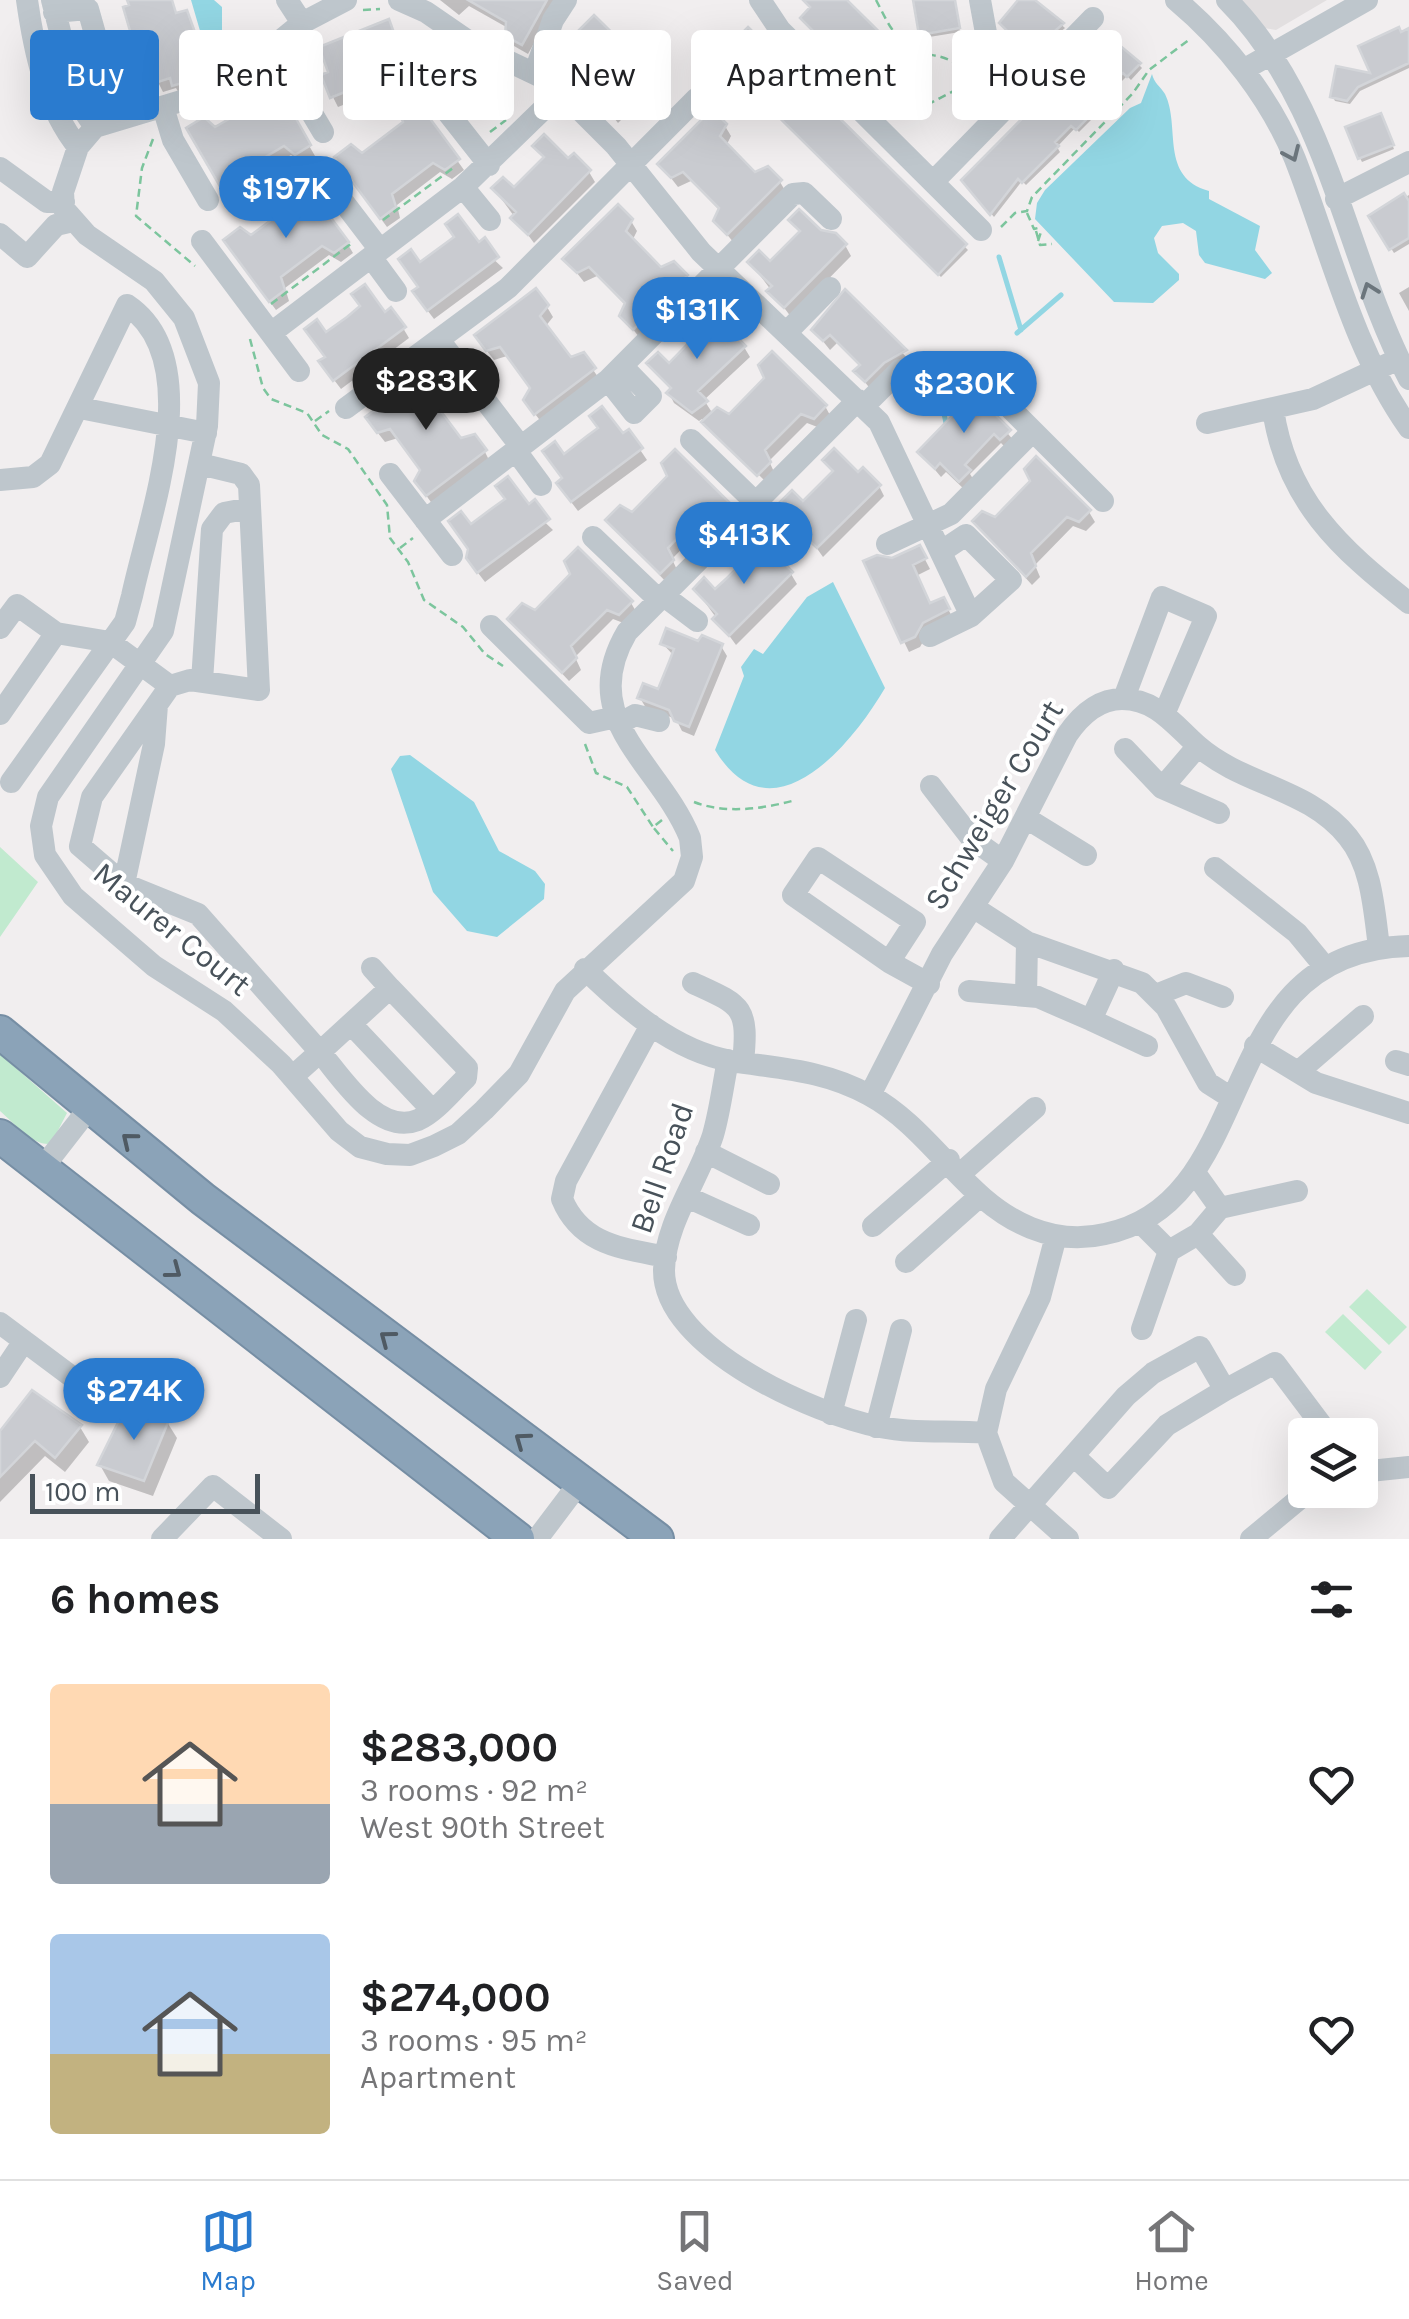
<!DOCTYPE html>
<meta charset="utf-8">
<style>
:root{--surface:#fff;--page:#f2f2f2;--text:#202124;--muted:#757577;--line:#e0e0e0;--accent:#2a7bcf}
body{margin:0;font-family:Karla,sans-serif;background:var(--page);color:var(--text);height:100vh;display:flex;flex-direction:column;font-size:38px;white-space:nowrap}
*{box-sizing:border-box;margin:0}
p{font-size:32px;color:var(--muted)}
.icon{flex:none;width:55px;height:55px;fill:none;stroke:currentColor;stroke-width:2;stroke-linecap:round;stroke-linejoin:round}
.map{position:relative;height:1539px;overflow:hidden}
.details{display:flex;flex-direction:column;background:var(--surface);flex:1}
.details>*{flex:none}
.banner{position:absolute;left:30px;top:30px;width:1350px;height:90px;display:flex;gap:20px}
.fabs{position:absolute;left:1288px;top:1418px;display:grid;gap:20px}
.fabs a{display:grid;place-items:center;width:90px;height:90px;border-radius:10px;background:var(--surface);box-shadow:0 10px 40px #0002;font-size:50px}
.scale{position:absolute;left:30px;bottom:25px;width:230px;box-sizing:border-box;padding-left:10px;border:5px solid #48525a;border-top:0;font-size:28px;line-height:35px;white-space:nowrap;color:#48525a;-webkit-text-stroke:8px #fff;paint-order:stroke}
.price{position:absolute;translate:-50% -85px;padding:0 22px;border-radius:35px;background:var(--accent);color:#fff;font-size:32px;line-height:65px;filter:drop-shadow(0 2px 5px #0008)}
.price::after{content:'';position:absolute;left:50%;top:60px;width:30px;height:22px;margin-left:-15px;background:inherit;clip-path:polygon(0 0,100% 0,50% 100%)}
.price.current{background:#222;color:#fff}
ul{padding:0;list-style:none}
li{display:flex;align-items:center;gap:30px;height:250px;padding:0 50px}
li span{display:grid;place-items:center;flex:none;width:280px;height:200px;border-radius:10px;color:#555}
li>.icon{margin-inline-start:auto}
span .icon{width:120px;height:120px;fill:#fffc;stroke-width:1}
li b{font-size:42px}
h2{display:flex;justify-content:space-between;align-items:center;height:120px;padding:0 50px;font-size:42px}
.pill{padding:0 35px;border-radius:10px;background:var(--surface);box-shadow:0 10px 40px #0002;font-size:35px;line-height:90px}
.pill.current{background:var(--accent);color:#fff}
.dock{display:flex;justify-content:space-around;align-items:center;height:140px;border-top:2px solid var(--line);background:var(--surface);font-size:28px;color:var(--muted)}
.dock a{display:grid;justify-items:center;gap:5px}
.dock .current{color:var(--accent)}
.map>svg:first-child{display:block}
.education{fill:#e2dfe0}
.green{fill:#c1eacf}
.water{fill:#92d6e3}
.shadow{fill:#0003}
.lines{fill:none;stroke-linecap:round;stroke-linejoin:round}
.stream{stroke:#92d6e3;stroke-width:5}
.building{fill:#c9cbd0;stroke:#d3d5d9;stroke-width:2.5}
.highway-casing{stroke:#768ea4;stroke-width:36}
.path{stroke:#7cc59d;stroke-width:2.5;stroke-dasharray:8 5;stroke-linecap:butt}
.minor{stroke:#bec6cc;stroke-width:22}
.highway{stroke:#8ba3b8;stroke-width:32}
.oneway{stroke:#6b757c}
.oneway2{stroke:#4f5a63}
.labels{text-anchor:middle;dominant-baseline:central;stroke-width:8;stroke-linejoin:round;paint-order:stroke}
.street-label{font-size:32px;fill:#48525a;stroke:#fff}
</style>
<div class="map">
<svg width="1409" height="1539" viewBox="0 0 1409 1539">
<rect width="100%" height="100%" fill="#f1eeef"/>
<path class="education" d="M1238,0H1327L1276,30L1264,28Z"/>
<path class="green" d="M0,847L38,882L0,937Z
M0,1054L67,1113L51,1144C32,1146 14,1123 0,1111Z
M1367,1289L1407,1327L1389,1345L1349,1307Z
M1343,1314L1382,1352L1365,1370L1325,1332Z"/>
<path class="water" d="M191,0H214L222,7V35L203,41Z
M1152,74C1154,83 1160,86 1165,94C1181,127 1159,177 1209,191V199L1260,226L1255,250L1272,273L1265,279L1205,263L1199,255L1196,231L1183,223L1162,226L1154,238L1158,253L1179,274V280L1153,303L1114,302L1035,219L1037,203L1045,190L1130,108L1141,103Z
M833,582L885,688C851,746 771,842 715,750L744,676L741,667L754,649L763,654L807,597Z
M410,755L474,802L499,851L535,871L545,884L544,899L497,937L467,931L433,892L391,769L400,756Z"/>
<path class="shadow" d="M130,0H172L177,16L191,23L211,80L206,81L208,87L180,95L176,88L163,92L158,82L151,84L147,76L165,71Z
M440,0H558L528,54L514,46L508,28L469,6L459,15Z
M818,0H843L928,86L896,112L806,22Z
M916,0H955L960,32L923,38Z
M1022,0H1033L1065,28L1033,56L1004,24Z
M1409,31V68L1360,91L1350,104L1335,101L1333,97L1374,76L1400,36Z
M584,39L656,79L662,90L648,104L642,99L618,123L603,104L611,95L587,71L576,82L561,62Z
M1119,45L1142,68L1131,80L1127,76L1109,94L1112,99L1079,132L1075,128L1057,147L1060,152L1026,185L1022,181L994,217L967,184Z
M399,47L410,55L418,75L338,107L333,97Z
M724,61L796,79V86L811,101L815,97L968,250L941,277Z
M272,81L315,156L302,164L291,155L244,182L246,196L232,204L189,129L214,130L261,103Z
M414,100L464,170L452,179L440,172L397,205L400,218L387,227L343,168L405,123Z
M1382,120L1394,149L1362,162L1360,158Z
M725,126L731,136L726,146L755,175L780,182L786,192L734,243L716,221L720,211L691,181L678,187L660,164Z
M535,147L589,172L595,182L534,243L494,189L514,191L545,160Z
M1409,195V244L1394,253L1371,217Z
M792,220L845,245L851,256L791,317L750,262L770,264L800,233Z
M631,221L637,231L632,241L661,270L686,276L692,287L640,338L622,316L626,306L597,276L584,282L566,259Z
M251,238L347,243L353,253L341,262L329,255L285,288L289,301L276,310L232,251Z
M478,245L503,268L434,319L421,302L420,265Z
M1409,287V311L1399,293Z
M845,292L911,362L872,391L856,371L861,367L837,343L830,350L814,330Z
M547,307L553,317L545,327L570,360L583,355L600,380L542,423L532,410V389L507,356L494,360L483,346Z
M691,322L744,347L750,357L704,400L713,414L729,417L825,406L831,417L820,428L807,423L769,461L775,474L766,482L702,419L699,421L674,403L669,393L672,390L650,364L669,366L700,335Z
M403,328L409,338L341,389L328,372L326,335Z
M437,389L443,399L436,409L460,441L485,452L490,462L433,505L423,491L422,471L398,438L385,442L374,428Z
M990,413L1015,442L1007,449L1001,443L970,474L975,482L966,491L946,472L941,477L920,452Z
M628,432L647,460L578,511L565,494L564,457Z
M825,460L879,486L884,496L823,557L784,502L803,505L834,474Z
M507,500L529,507L553,530L485,582L475,569L470,528Z
M728,504L734,515L723,526L710,520L672,559L678,572L667,583L608,521Z
M1089,512L1095,522L1086,531L1073,526L1035,565L1040,577L1032,585L975,522Z
M737,548L791,574L797,584L736,645L696,590L715,592L746,561Z
M919,548L930,569L916,576L930,606L943,600L954,620L928,633L920,647L909,652L866,563L893,560Z
M631,603L637,613L626,624L613,619L575,657L581,670L569,681L511,619Z
M662,643L721,646L727,656L694,736L682,731L676,719L646,708L640,698L659,692L674,656Z
M167,1422L177,1438L153,1496L109,1481L100,1465Z
M80,1427L89,1442L65,1472L45,1456L0,1502V1433Z"/>
<g class="lines">
<path class="stream" d="M999,257L1021,330
M1017,333L1061,295
M946,423L939,391L951,378"/>
</g>
<path class="building" d="M127,0H172L176,13L187,10L208,69L202,71L204,77L172,86L170,78L155,83L152,72L143,75L123,7L129,5Z
M468,0H547L522,45L505,36L506,22Z
M803,0H847L928,80L892,110L800,18L810,7Z
M913,0H955L960,28L919,35Z
M1018,0H1035L1064,23L1030,53L999,23Z
M594,15L658,78L641,95L635,90L611,115L600,103L610,92L580,62L570,74L558,62L582,37L577,32Z
M389,19L398,44L405,42L414,64L330,98L321,75L328,72L319,47Z
M748,27L798,77L795,81L811,97L815,94L967,244L938,275L718,57Z
M1399,27L1401,32L1409,28V63L1358,87L1347,101L1330,97L1336,66L1370,73L1358,46Z
M1106,34L1141,63L1127,77L1123,73L1107,90L1111,94L1076,130L1071,126L1055,142L1059,146L1022,183L1018,179L990,215L961,180Z
M273,78L311,145L295,155L284,146L240,172L242,185L225,195L186,128L204,117L215,127L258,102L256,88Z
M414,97L460,159L445,170L433,163L392,194L396,207L380,219L334,157L351,144L362,153L403,122L398,109Z
M712,109L727,124L720,136L755,172L768,166L782,180L727,235L713,221L719,208L683,172L671,178L657,164Z
M1381,113L1394,145L1358,159L1345,127Z
M544,134L568,158L574,153L591,170L528,235L510,218L516,212L491,188L503,177L514,187L544,157L532,146Z
M303,180L349,242L334,253L322,246L281,277L285,290L269,302L223,240L240,227L251,235L291,205L287,192Z
M1404,193L1409,201V238L1389,250L1368,216Z
M618,204L633,219L626,231L661,267L674,261L688,275L633,330L619,316L625,303L589,267L577,273L562,259Z
M799,209L821,230L836,233L847,244L784,308L766,291L772,286L747,262L759,250L770,261L800,231L788,220Z
M458,214L479,242L485,237L499,257L427,311L412,291L418,287L398,259L411,249L420,262L454,237L445,224Z
M365,284L385,312L391,307L406,327L333,381L318,361L325,357L304,329L317,319L326,332L347,317L360,306L351,294Z
M536,288L549,305L540,316L571,357L584,352L596,368L534,415L523,400L530,388L500,347L486,351L474,335Z
M845,289L907,350L884,363L865,382L853,371L860,365L830,335L823,341L811,330Z
M699,310L724,334L729,329L746,346L698,391L708,401L692,413L666,393L671,388L646,363L658,352L669,363L699,332L688,321Z
M772,351L827,405L814,419L801,414L765,450L771,462L757,476L701,422L717,407L729,414L764,378L758,365Z
M427,370L439,387L431,398L461,438L475,434L487,450L426,496L414,481L420,470L390,429L377,433L365,417Z
M980,387L989,408L1011,430L1000,440L994,434L977,452L965,465L971,470L959,482L940,463L935,469L917,452Z
M602,406L623,433L629,429L643,448L571,502L556,483L562,478L542,451L555,441L564,454L587,436L598,428L589,416Z
M834,448L858,472L863,467L881,485L817,548L799,531L805,526L780,502L792,490L803,501L833,471L822,460Z
M675,449L730,503L717,517L704,511L668,548L674,560L660,574L605,520L620,505L632,512L667,476L661,463Z
M1036,456L1091,510L1079,522L1067,517L1031,553L1036,566L1026,577L972,521L982,511L995,517L1030,481L1024,469Z
M508,476L529,504L535,499L550,519L477,573L466,558L468,549L448,521L461,511L471,524L491,509L505,499L495,486Z
M746,536L770,560L776,555L793,572L729,636L712,619L717,614L693,589L704,577L715,589L728,577L746,559L734,548Z
M920,545L927,558L913,565L930,603L944,597L950,609L923,623L915,637L901,643L863,561L877,555L892,558Z
M578,547L633,601L619,615L607,610L571,646L577,658L562,673L507,619L522,603L535,610L570,574L564,561Z
M666,628L698,641L702,635L723,644L689,727L674,721L669,710L637,698L643,683L658,689L669,662L674,649L660,644Z
M32,1390L82,1425L55,1458L35,1441L0,1477V1431Z
M126,1406L169,1420L144,1481L97,1465Z"/>
<g class="lines">
<g class="highway-casing">
<path id="highway" d="M0,1032L203,1199L657,1539
M0,1136L518,1539"/>
</g>
<path class="path" d="M876,0C885,17 893,37 910,47C934,61 945,49 967,75V82L976,84L977,74L967,75
M363,10L380,9
M959 79a13 13 0 1 1 26 0a13 13 0 1 1-26 0Z
M961,116L988,97
M904,117L967,84
M490,132L506,120
M153,139L142,168L136,216L195,266
M1027,213L1034,229L1038,228
M383,220L453,168
M1001,227L1015,213L1027,211L1032,197L1133,93L1149,70L1190,39
M1036,231L1040,245L1052,244
M1038,241L1041,232
M271,304L352,243
M250,339L263,388L271,399L307,413L322,435L348,449L387,505L390,538L408,562L424,600L463,627L485,654L503,666
M315,421L329,411
M400,548L413,538
M585,744L596,773L627,787L653,827
M694,802C725,814 761,809 792,801
M662,820L653,827L673,851"/>
<path class="minor" d="M27,0C34,50 46,108 78,147
M52,0L78,102L95,127
M287,0L302,23
M399,0L426,12L474,45L552,82L616,146L701,252L879,422L971,616
M760,0L780,30L981,230
M980,0L988,44L1028,85
M1176,0C1226,42 1271,99 1295,159C1331,251 1352,347 1409,428
M1227,0C1329,102 1344,255 1409,379
M54,12L88,9L119,119
M279,42L295,63L294,83L323,132
M1243,70L1367,0
M535,72L553,20L566,0
M430,90L489,165
M163,107L173,140L208,200
M95,127L78,147L63,192L64,209L87,235L154,281L184,318L209,383L207,426L163,631L48,797L41,826L45,855L73,896L154,966L224,1011L281,1064L339,1131L360,1147L387,1154L410,1155L434,1146L458,1134L484,1110L519,1074L565,991L684,881L692,857L690,838C660,763 575,720 627,632L858,400
M95,127L221,89L302,23L346,0
M0,168L47,202H64
M322,174L380,250
M933,182L1093,18
M463,187L490,220
M1336,199L1409,162
M0,234L27,257L56,225L73,221
M202,241L299,371
M371,257L396,291
M271,333L463,187L561,92
M786,333L830,288
M439,340L521,447
M608,380L634,413L651,396L623,367
M1000,398L1103,501
M864,406L900,370
M80,408L206,433
M346,408L508,288L696,99
M1273,409C1286,500 1340,549 1409,603
M1207,423L1313,399L1388,364
M691,440L756,503
M516,451L541,485
M390,474L452,555
M0,480L33,477L50,464L127,305C209,360 149,516 132,596L125,622L11,782
M752,507L781,536
M425,520L608,380L793,194L804,193L831,219
M593,537L659,600
M887,544L951,514L1033,431
M664,596L697,621
M491,626L589,723L616,717
M0,628L17,605L56,633L110,642L170,686L92,797L80,846L124,884L198,914L320,1052L292,1077
M930,636L971,616L1011,580L966,535L942,551
M202,681L212,529L224,513L250,508
M170,686L190,680L259,690L249,485L241,474L200,464
M1124,698L1162,597L1206,616L1165,712
M0,714L56,633
M619,724L635,715L659,721
M1198,746L1162,788L1219,813
M1125,749L1162,788
M931,786L972,839L1003,861
M1026,818L1086,855
M1215,868L1297,933L1325,967
M124,884L154,744L157,705
M973,907L1027,942L1142,983L1166,1007L1208,1083L1230,1097
M889,962L915,922L818,858L793,895L889,962L929,984
M372,968L390,988
M585,969C625,1008 674,1051 731,1061C781,1069 824,1070 869,1095C932,1129 965,1202 1031,1228C1056,1238 1080,1240 1105,1234C1264,1202 1207,950 1409,946
M1114,970L1091,1020L1147,1046
M693,983C741,1005 749,1006 743,1062
M390,988L467,1068L466,1078C452,1091 436,1112 418,1120C378,1136 342,1078 320,1052Z
M969,991L1038,997L1091,1020
M1156,995L1186,983L1223,997
M1026,996L1027,942
M351,1024L432,1110
M651,1025L566,1181L562,1199C581,1245 622,1248 666,1257
M1255,1046L1316,1083L1409,1113
M728,1060C723,1085 720,1111 713,1135C699,1179 665,1223 664,1270C663,1348 816,1415 880,1427C915,1434 950,1430 986,1433
M1396,1061L1409,1065
M1298,1072L1363,1016
M870,1095L942,954L1003,861L1067,735C1080,716 1097,699 1122,699C1157,699 1175,726 1198,746C1244,786 1309,788 1348,837C1372,866 1374,910 1379,947
M706,1152L769,1184
M41,1170L90,1107
M961,1173L1035,1108
M687,1197L749,1225
M1220,1208L1297,1191
M1141,1223L1169,1251L1142,1329
M873,1226L949,1160
M1198,1234L1235,1275
M1056,1236L1040,1297L996,1389L986,1433L1004,1482L1068,1539
M1169,1251L1198,1234L1220,1208L1195,1173
M906,1262L980,1196
M0,1323L111,1406
M0,1377L24,1341
M1225,1390L1275,1363L1329,1435
M831,1414L856,1320
M876,1427L901,1330
M1360,1472L1409,1467
M162,1539L213,1486L281,1539
M537,1539L580,1482
M1000,1539L1126,1396L1153,1373L1200,1347L1225,1390L1167,1425L1108,1488L1074,1456
M1251,1539L1310,1490"/>
<use href="#highway" class="highway"/>
</g>
<defs><path id="oneway-chevron" d="M-2-3.5L2.5 0L-2 3.5" fill="none" stroke-width="1.6" stroke-linecap="round" stroke-linejoin="round" transform="scale(2.5)"/></defs>
<g class="oneway">
<use href="#oneway-chevron" transform="translate(1292 154) rotate(66)"/>
<use href="#oneway-chevron" transform="translate(1369 290) rotate(-110)"/>
</g>
<g class="oneway2">
<use href="#oneway-chevron" transform="translate(129 1140) rotate(-141)"/>
<use href="#oneway-chevron" transform="translate(174 1271) rotate(37)"/>
<use href="#oneway-chevron" transform="translate(387 1338) rotate(-143)"/>
<use href="#oneway-chevron" transform="translate(522 1440) rotate(-144)"/>
</g>
<g class="labels">
<g class="street-label">
<text transform="translate(994 805) rotate(-59)">Schweiger Court</text>
<text transform="translate(172 929) rotate(39)">Maurer Court</text>
<text transform="translate(662 1168) rotate(-71)">Bell Road</text>
</g>
</g>
</svg>
<div class="fabs">
<a><svg class="icon" aria-label="layers" viewBox="0 0 24 24"><path d="M12 4l9 5-9 5-9-5zM3 14l9 5 9-5"/></svg></a>
</div>
<div class="scale">100 m</div>
<b class="price" style="left:286px;top:241px">$197K</b>
<b class="price" style="left:697px;top:362px">$131K</b>
<b class="price current" style="left:426px;top:433px">$283K</b>
<b class="price" style="left:964px;top:436px">$230K</b>
<b class="price" style="left:744px;top:587px">$413K</b>
<b class="price" style="left:134px;top:1443px">$274K</b>
<div class="banner">
<a class="pill current">Buy</a>
<a class="pill">Rent</a>
<a class="pill">Filters</a>
<a class="pill">New</a>
<a class="pill">Apartment</a>
<a class="pill">House</a>
</div>
</div>
<section class="details">
<h2>6 homes<svg class="icon" aria-label="filters" viewBox="0 0 24 24"><path d="M4 7h16M4 17h16"/><circle cx="9" cy="7" r="2"/><circle cx="15" cy="17" r="2"/></svg></h2>
<ul>
<li><span style="background:linear-gradient(#ffd9b3 60%,#9aa5b1 0)"><svg class="icon" aria-label="home" viewBox="0 0 24 24"><path d="M3 11l9-7 9 7M6 9v11h12V9"/></svg></span><div><b>$283,000</b><p>3 rooms · 92 m²</p><p>West 90th Street</p></div><svg class="icon" aria-label="heart" viewBox="0 0 24 24"><path d="M12 20l-8-8c-3-5 5-10 8-4 3-6 11-1 8 4z"/></svg></li>
<li><span style="background:linear-gradient(#a9c7e8 60%,#c2b280 0)"><svg class="icon" aria-label="home" viewBox="0 0 24 24"><path d="M3 11l9-7 9 7M6 9v11h12V9"/></svg></span><div><b>$274,000</b><p>3 rooms · 95 m²</p><p>Apartment</p></div><svg class="icon" aria-label="heart" viewBox="0 0 24 24"><path d="M12 20l-8-8c-3-5 5-10 8-4 3-6 11-1 8 4z"/></svg></li>
</ul>
</section>
<nav class="dock">
<a class="current"><svg class="icon" aria-label="map" viewBox="0 0 24 24"><path d="M3 6l6-2 6 2 6-2v14l-6 2-6-2-6 2zM9 4v14M15 6v14"/></svg>Map</a>
<a><svg class="icon" aria-label="saved" viewBox="0 0 24 24"><path d="M7 4h10v16l-5-4-5 4z"/></svg>Saved</a>
<a><svg class="icon" aria-label="home" viewBox="0 0 24 24"><path d="M3 11l9-7 9 7M6 9v11h12V9"/></svg>Home</a>
</nav>
